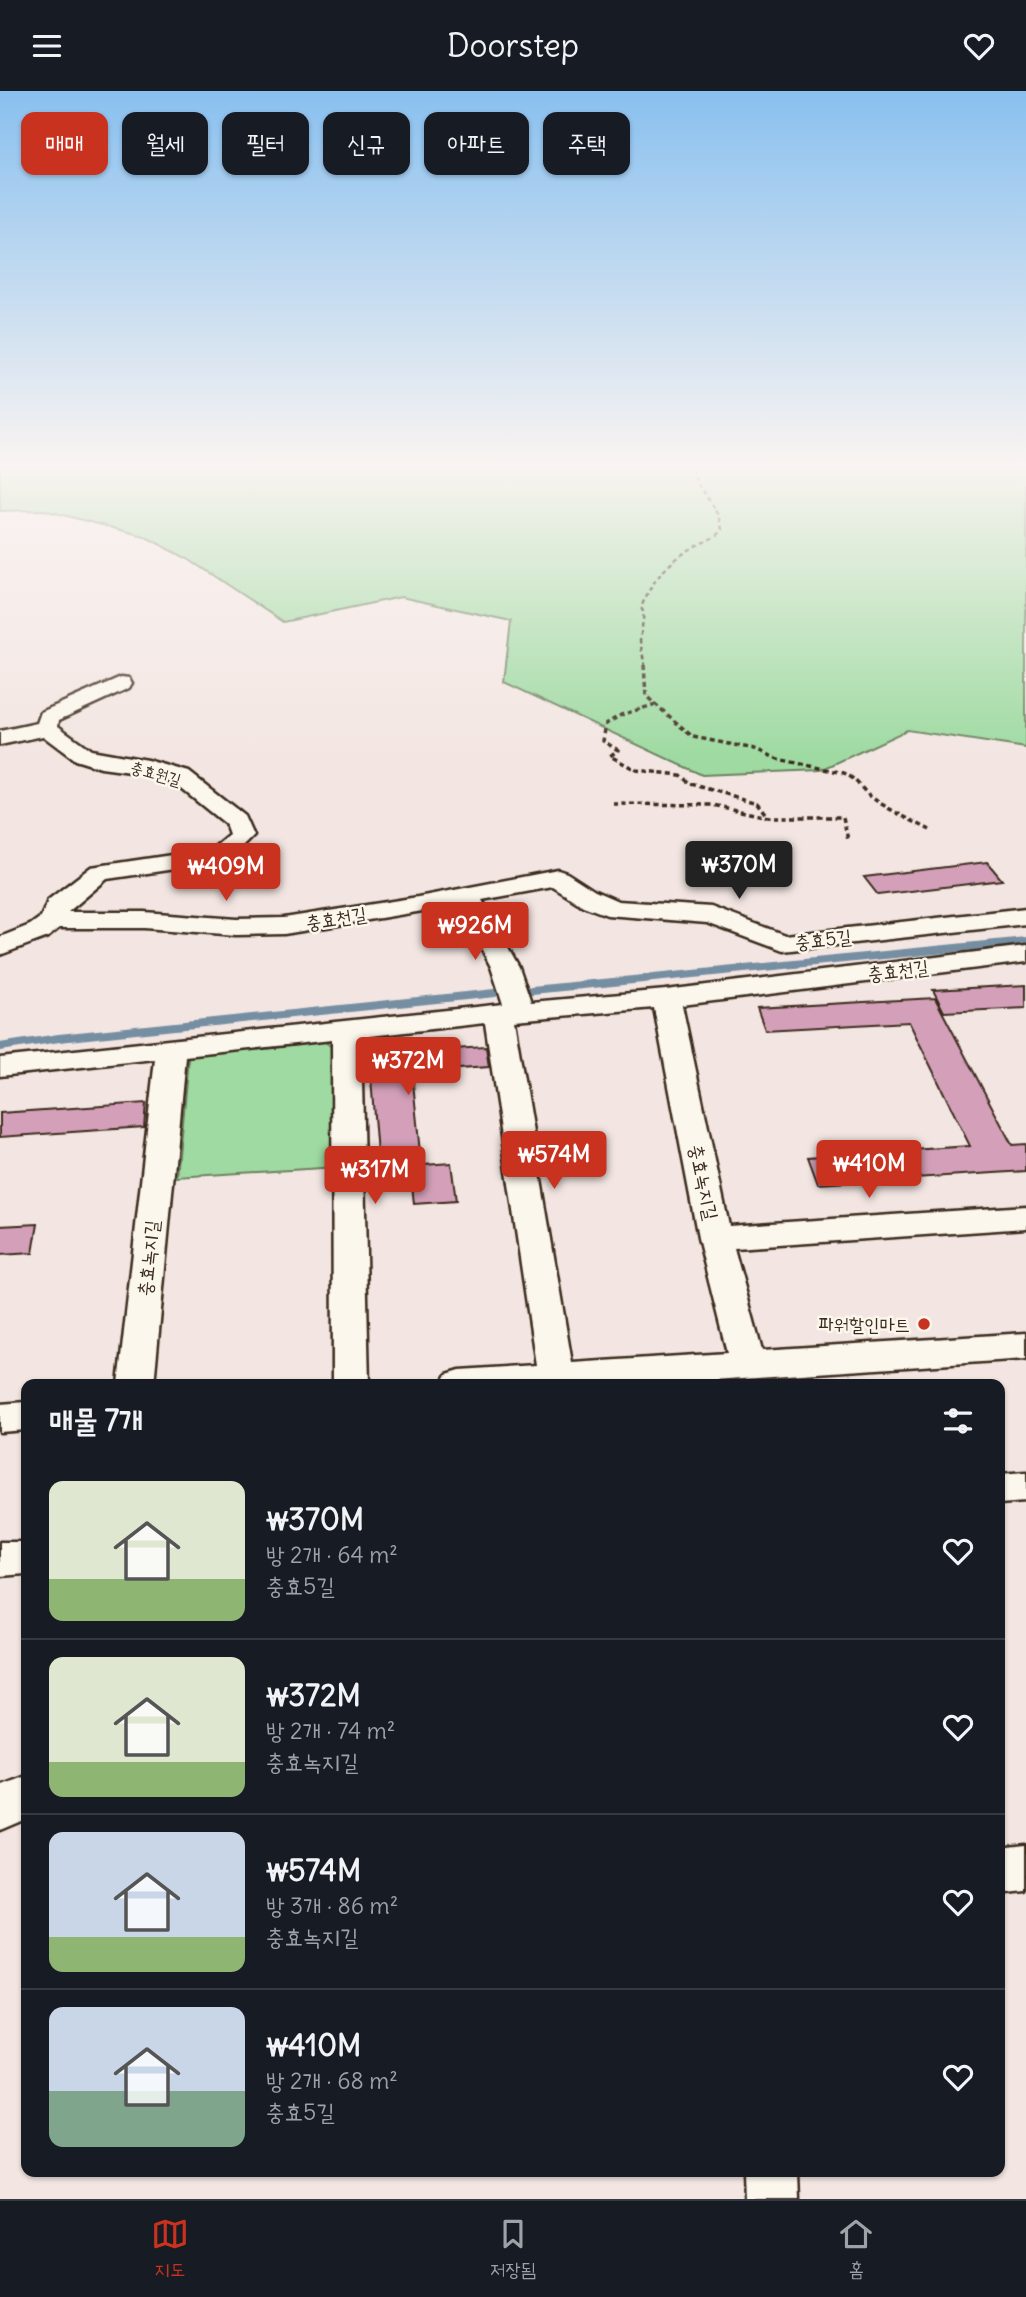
<!DOCTYPE html>
<html lang="ko">
<meta charset="utf-8">
<style>
:root{--surface:#171b24;--page:#242831;--text:#f1f3f6;--muted:#9ea1a6;--line:#363941;--accent:#c8321e}
body{margin:0;font-family:Delius,"Poor Story",sans-serif;background:var(--page);color:var(--text);height:100vh;display:flex;flex-direction:column;font-size:26px;white-space:nowrap}
*{box-sizing:border-box;margin:0}
p{font-size:23px;color:var(--muted)}
.icon{flex:none;width:38px;height:38px;fill:none;stroke:currentColor;stroke-width:2;stroke-linecap:round;stroke-linejoin:round}
.map{position:relative;flex:1;overflow:hidden}
.panel{position:absolute;left:21px;top:1288px;width:984px;height:798px;display:flex;flex-direction:column;background:var(--surface);border-radius:14px;box-shadow:0 2px 5px #0004}
.panel>*{flex:none}
.top-card{position:absolute;left:21px;top:21px;width:985px;height:63px;display:flex;gap:14px}
.price{position:absolute;translate:-50% -60px;padding:0 16px;border-radius:7px;background:var(--accent);color:#fff;font-size:23px;line-height:46px;filter:drop-shadow(0 2px 4px #0008)}
.price::after{content:'';position:absolute;left:50%;top:42px;width:21px;height:16px;margin-left:-10px;background:inherit;clip-path:polygon(0 0,100% 0,50% 100%)}
.price.selected{background:#222;color:#fff}
ul{padding:0;list-style:none}
li{display:flex;align-items:center;gap:21px;height:175px;padding:0 28px}
li+li{border-top:2px solid var(--line)}
li span{display:grid;place-items:center;flex:none;width:196px;height:140px;border-radius:14px;color:#555}
li>.icon{margin-inline-start:auto}
span .icon{width:84px;height:84px;fill:#fffc;stroke-width:1}
li b{font-size:30px}
h2{display:flex;justify-content:space-between;align-items:center;height:84px;padding:0 28px;font-size:30px}
.pill{padding:0 24px;border-radius:14px;background:var(--surface);box-shadow:0 2px 5px #0004;font-size:24px;line-height:63px}
.pill.selected{background:var(--accent);color:#fff}
header{display:flex;justify-content:space-between;align-items:center;height:91px;padding:0 28px;background:var(--surface);font-size:32px;font-weight:600}
.dock{display:flex;justify-content:space-around;align-items:center;height:98px;border-top:2px solid var(--line);background:var(--surface);font-size:19px;color:var(--muted)}
.dock a{display:grid;justify-items:center;gap:4px}
.dock .selected{color:var(--accent)}
.map>svg:first-child{display:block}
.green{fill:#9edaa1;stroke:#6c8260;stroke-width:2}
.lines{fill:none;stroke-linecap:round;stroke-linejoin:round}
.stream{stroke:#758ea2;stroke-width:8}
.building{fill:#d4a0b9;stroke:#3b2a1e;stroke-width:2}
.minor-casing{stroke:#3b2a1e;stroke-width:5}
.path-far1{stroke:#3b2a1e;stroke-width:2.5;stroke-dasharray:4.5 3.5;stroke-linecap:butt}
.path{stroke:#3b2a1e;stroke-width:3.5;stroke-dasharray:5 3.5;stroke-linecap:butt}
.minor{fill:#fbf7ec;fill-rule:evenodd}
.poi-dot{fill:#c8321e;stroke:#fbf7ec;stroke-width:2.5}
.labels{text-anchor:middle;dominant-baseline:central;stroke-width:5;stroke-linejoin:round;paint-order:stroke}
.far-street-label{font-size:16px;fill:#3b2a1e;stroke:#fbf7ec}
.street-label{font-size:19px;fill:#3b2a1e;stroke:#fbf7ec}
.poi-label{font-size:19px;fill:#3b2a1e;stroke:#fbf7ec;text-anchor:end}
</style>
<header><svg class="icon" aria-label="menu" viewBox="0 0 24 24"><path d="M4 6h16M4 12h16M4 18h16"/></svg>Doorstep<svg class="icon" aria-label="heart" viewBox="0 0 24 24"><path d="M12 20l-8-8c-3-5 5-10 8-4 3-6 11-1 8 4z"/></svg></header>
<div class="map">
<svg width="1026" height="2108" viewBox="0 0 1026 2108">
<rect width="100%" height="100%" fill="#f3e6e2"/>
<filter id="ink" filterUnits="userSpaceOnUse"><feTurbulence type="fractalNoise" baseFrequency=".0143" numOctaves="2"/><feDisplacementMap in="SourceGraphic" scale="14" xChannelSelector="R" yChannelSelector="G"/><feConvolveMatrix kernelMatrix="1 2 1 2 8 2 1 2 1" color-interpolation-filters="sRGB"/></filter>
<g filter="url(#ink)">
<path class="green" d="M0,373H1026V657L907,639L821,679L702,684L504,591L511,530L401,506L283,531L188,468L144,445L44,419L0,420Z
M319,947L338,960V1076L177,1086L188,967L202,958Z"/>
<g class="lines">
<path class="stream" d="M532,899L1026,850
M0,956L59,947L495,902"/>
</g>
<path class="building" d="M987,771L1002,789L878,804L864,786Z
M1026,894V917L944,921L933,899Z
M935,907L1012,1054L1026,1053V1080L818,1093L808,1066L970,1055L909,931L765,939L757,917Z
M486,956L489,976L412,981L421,1072L378,1075L369,963Z
M146,1012L144,1036L0,1046V1022Z
M451,1072L456,1110L414,1113L410,1075Z
M38,1133L33,1162L0,1164V1135Z"/>
<g class="lines">
<g class="minor-casing">
<path id="minor" d="M121,586L129,587L132,592L129,597L59,629L58,635L91,659L147,669L189,681L245,725L254,745L229,770L107,788L68,821H144L236,828L284,827L418,806L558,779L567,782L595,800L618,810L711,816L785,844L1026,817V833L782,860L707,832L607,824L583,815L553,796L482,809L519,876L531,911L666,899L1026,855V871L682,914L729,1135L1026,1115V1137L734,1157L762,1259L1026,1242V1268L655,1293H442L447,1283L460,1279L536,1274L485,932L361,946L369,1293H333L332,949L185,965L154,1293H118L155,968L0,985V967L503,913L491,876L459,814L284,843L236,844L144,837H59L48,846L0,864V846L30,834L41,826L48,809L91,776L212,758L229,744L225,733L173,691L145,683L101,677L75,669L43,645L0,654V640L37,632L41,621ZM654,917L698,1147L727,1262L572,1272L514,929Z
M26,1311V1339L0,1341V1313Z
M1026,1381V1411L999,1413V1383Z
M0,1451H26V1483L0,1485Z
M26,1685V1728L0,1739V1695Z
M1026,1754V1800L999,1803V1757Z
M744,2081H798L799,2108H745Z"/>
</g>
<path class="path-far1" d="M645,576L640,550L644,522L641,517C651,490 669,470 694,456C704,450 716,448 722,438L718,424L696,390L691,373"/>
<path class="path" d="M644,574L646,605L693,646L755,658L778,668L844,682C857,688 862,700 874,708C891,720 911,729 930,739
M656,613L621,624L606,633L603,650L618,659L610,665L636,679L680,684L691,693L757,712L768,726H843L848,749
M613,713L713,714L768,726"/>
<use href="#minor" class="minor"/>
</g>
</g>
<linearGradient id="sky" x2="0" y2="1"><stop stop-color="#89c0ef"/><stop offset="0.56" stop-color="#faf4f2"/><stop offset="1" stop-color="#faf4f2" stop-opacity="0"/></linearGradient>
<rect width="1026" height="668" fill="url(#sky)"/>
<circle class="poi-dot" cx="924" cy="1233" r="7"/>
<g class="labels">
<g class="far-street-label">
<text transform="translate(156 682) rotate(16)">충효원길</text>
</g>
<g class="street-label">
<text transform="translate(336 827) rotate(-9)">충효천길</text>
<text transform="translate(823 848) rotate(-6)">충효5길</text>
<text transform="translate(898 879) rotate(-7)">충효천길</text>
<text transform="translate(704 1091) rotate(78)">충효녹지길</text>
<text transform="translate(148 1167) rotate(-84)">충효녹지길</text>
</g>
<g class="poi-label">
<text x="910" y="1233">파워할인마트</text>
</g>
</g>
</svg>
<b class="price selected" style="left:739px;top:810px">₩370M</b>
<b class="price" style="left:226px;top:812px">₩409M</b>
<b class="price" style="left:475px;top:871px">₩926M</b>
<b class="price" style="left:408px;top:1006px">₩372M</b>
<b class="price" style="left:554px;top:1100px">₩574M</b>
<b class="price" style="left:869px;top:1109px">₩410M</b>
<b class="price" style="left:375px;top:1115px">₩317M</b>
<div class="top-card">
<a class="pill selected">매매</a>
<a class="pill">월세</a>
<a class="pill">필터</a>
<a class="pill">신규</a>
<a class="pill">아파트</a>
<a class="pill">주택</a>
</div>
<section class="panel">
<h2>매물 7개<svg class="icon" aria-label="filters" viewBox="0 0 24 24"><path d="M4 7h16M4 17h16"/><circle cx="9" cy="7" r="2"/><circle cx="15" cy="17" r="2"/></svg></h2>
<ul>
<li><span style="background:linear-gradient(#dfe7d0 70%,#8fb573 0)"><svg class="icon" aria-label="home" viewBox="0 0 24 24"><path d="M3 11l9-7 9 7M6 9v11h12V9"/></svg></span><div><b>₩370M</b><p>방 2개 · 64 m²</p><p>충효5길</p></div><svg class="icon" aria-label="heart" viewBox="0 0 24 24"><path d="M12 20l-8-8c-3-5 5-10 8-4 3-6 11-1 8 4z"/></svg></li>
<li><span style="background:linear-gradient(#dfe7d0 75%,#8fb573 0)"><svg class="icon" aria-label="home" viewBox="0 0 24 24"><path d="M3 11l9-7 9 7M6 9v11h12V9"/></svg></span><div><b>₩372M</b><p>방 2개 · 74 m²</p><p>충효녹지길</p></div><svg class="icon" aria-label="heart" viewBox="0 0 24 24"><path d="M12 20l-8-8c-3-5 5-10 8-4 3-6 11-1 8 4z"/></svg></li>
<li><span style="background:linear-gradient(#c9d6e8 75%,#8fb573 0)"><svg class="icon" aria-label="home" viewBox="0 0 24 24"><path d="M3 11l9-7 9 7M6 9v11h12V9"/></svg></span><div><b>₩574M</b><p>방 3개 · 86 m²</p><p>충효녹지길</p></div><svg class="icon" aria-label="heart" viewBox="0 0 24 24"><path d="M12 20l-8-8c-3-5 5-10 8-4 3-6 11-1 8 4z"/></svg></li>
<li><span style="background:linear-gradient(#c9d6e8 60%,#7fa58c 0)"><svg class="icon" aria-label="home" viewBox="0 0 24 24"><path d="M3 11l9-7 9 7M6 9v11h12V9"/></svg></span><div><b>₩410M</b><p>방 2개 · 68 m²</p><p>충효5길</p></div><svg class="icon" aria-label="heart" viewBox="0 0 24 24"><path d="M12 20l-8-8c-3-5 5-10 8-4 3-6 11-1 8 4z"/></svg></li>
</ul>
</section>
</div>
<nav class="dock">
<a class="selected"><svg class="icon" aria-label="map" viewBox="0 0 24 24"><path d="M3 6l6-2 6 2 6-2v14l-6 2-6-2-6 2zM9 4v14M15 6v14"/></svg>지도</a>
<a><svg class="icon" aria-label="saved" viewBox="0 0 24 24"><path d="M7 4h10v16l-5-4-5 4z"/></svg>저장됨</a>
<a><svg class="icon" aria-label="home" viewBox="0 0 24 24"><path d="M3 11l9-7 9 7M6 9v11h12V9"/></svg>홈</a>
</nav>
